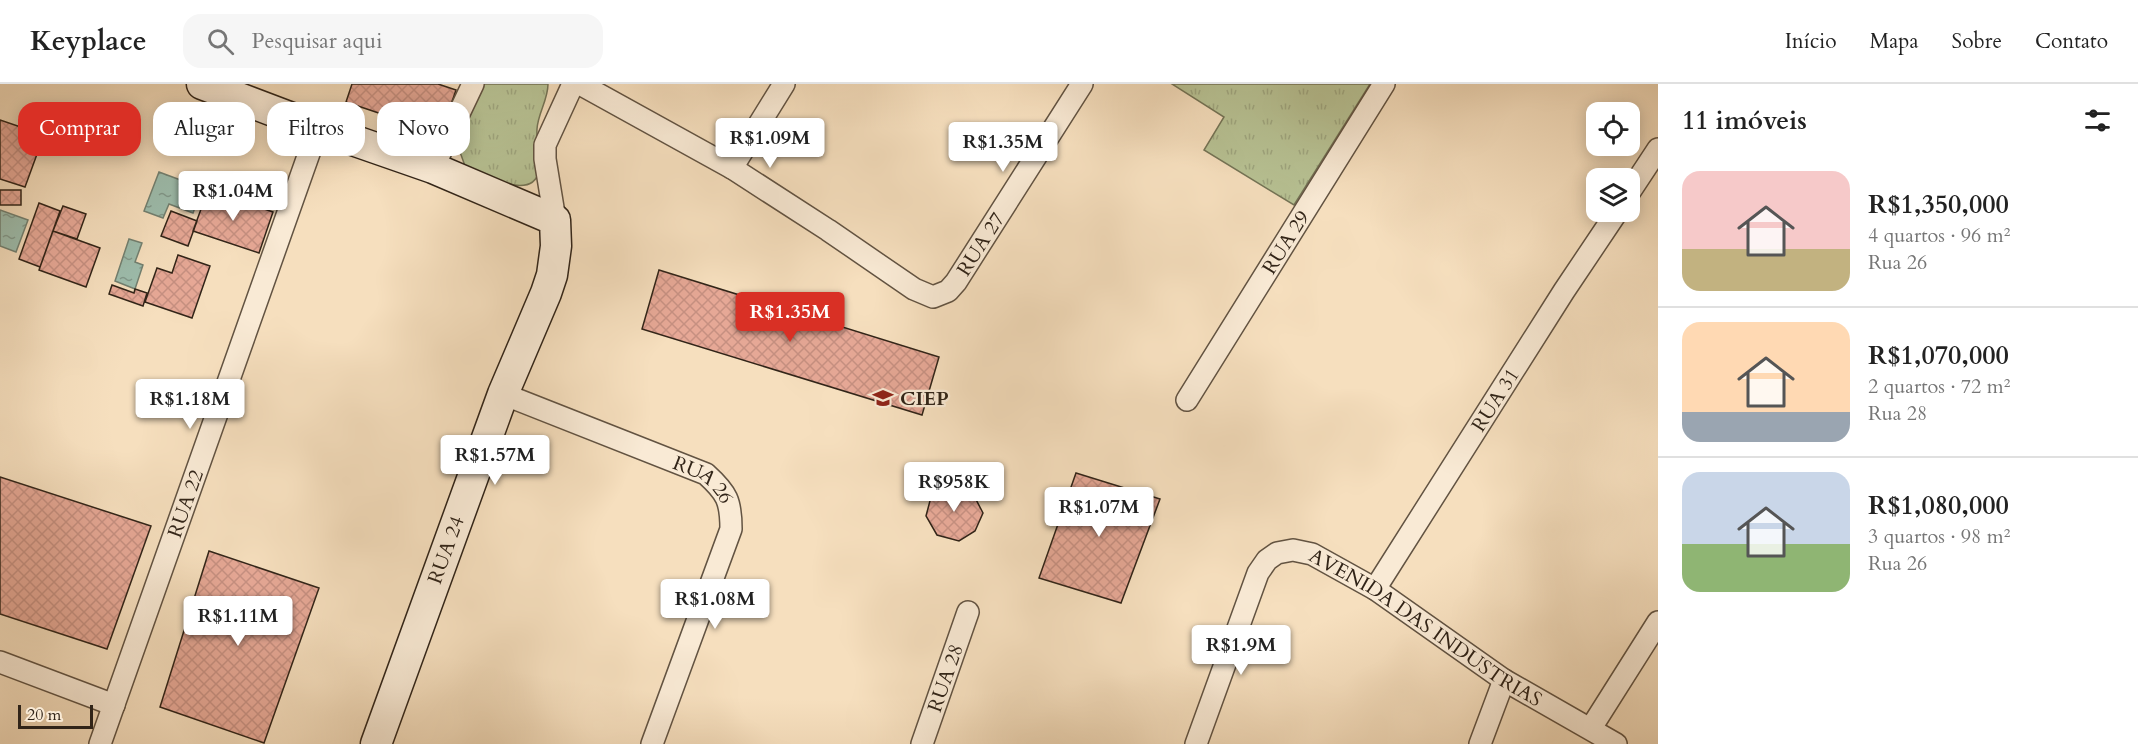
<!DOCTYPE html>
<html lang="pt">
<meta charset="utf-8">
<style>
:root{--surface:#fff;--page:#f6f6f6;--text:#222;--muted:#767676;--line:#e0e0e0;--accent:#d93025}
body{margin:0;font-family:Cardo,serif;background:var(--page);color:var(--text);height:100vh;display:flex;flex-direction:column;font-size:22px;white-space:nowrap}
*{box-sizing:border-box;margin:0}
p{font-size:20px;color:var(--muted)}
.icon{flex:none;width:33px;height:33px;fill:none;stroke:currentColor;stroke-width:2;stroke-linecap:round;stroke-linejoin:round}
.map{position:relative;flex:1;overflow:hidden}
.side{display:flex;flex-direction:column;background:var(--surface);width:480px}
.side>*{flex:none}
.banner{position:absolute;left:18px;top:18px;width:570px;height:54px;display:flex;gap:12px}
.fabs{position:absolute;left:1586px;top:18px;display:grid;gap:12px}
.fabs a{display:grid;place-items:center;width:54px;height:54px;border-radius:12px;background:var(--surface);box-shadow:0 3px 15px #0003;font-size:30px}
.scale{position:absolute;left:18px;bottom:15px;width:75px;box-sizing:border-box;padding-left:6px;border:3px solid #312418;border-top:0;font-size:16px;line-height:21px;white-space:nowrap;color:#312418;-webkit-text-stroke:4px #f9ead5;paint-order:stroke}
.price{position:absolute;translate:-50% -51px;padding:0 14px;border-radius:6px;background:#fff;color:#222;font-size:20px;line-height:39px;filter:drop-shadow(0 2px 3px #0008)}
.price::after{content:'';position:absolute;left:50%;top:36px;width:18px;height:14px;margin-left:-9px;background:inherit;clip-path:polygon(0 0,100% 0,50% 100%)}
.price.selected{background:var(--accent);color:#fff}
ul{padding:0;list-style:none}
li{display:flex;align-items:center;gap:18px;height:150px;padding:0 24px}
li+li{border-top:2px solid var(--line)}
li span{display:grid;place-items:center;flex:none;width:168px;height:120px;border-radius:18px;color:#555}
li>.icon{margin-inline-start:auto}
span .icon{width:72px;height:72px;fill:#fffc;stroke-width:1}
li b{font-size:26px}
h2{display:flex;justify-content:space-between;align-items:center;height:72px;padding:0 24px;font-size:26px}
.pill{padding:0 21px;border-radius:18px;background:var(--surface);box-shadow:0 3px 15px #0003;font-size:21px;line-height:54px}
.pill.selected{background:var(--accent);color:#fff}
header{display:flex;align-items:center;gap:36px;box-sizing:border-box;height:84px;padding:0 30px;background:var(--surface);border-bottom:2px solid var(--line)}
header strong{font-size:28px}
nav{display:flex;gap:33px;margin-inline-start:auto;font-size:21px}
.search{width:420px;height:54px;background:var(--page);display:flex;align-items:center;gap:15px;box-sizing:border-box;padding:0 21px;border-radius:18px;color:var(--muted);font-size:22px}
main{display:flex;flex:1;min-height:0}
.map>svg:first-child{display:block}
.park{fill:url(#park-tufts);stroke:#747456;stroke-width:1.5}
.water{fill:url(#water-ripples);stroke:#728071;stroke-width:1.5}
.building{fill:url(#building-cross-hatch);stroke:#312418;stroke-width:1.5}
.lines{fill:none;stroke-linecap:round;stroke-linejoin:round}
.street-casing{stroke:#625342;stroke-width:24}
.secondary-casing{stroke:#312418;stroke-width:33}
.street{stroke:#f9ead5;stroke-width:21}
.secondary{stroke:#f9ead5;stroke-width:30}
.labels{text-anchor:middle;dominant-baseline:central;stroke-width:4.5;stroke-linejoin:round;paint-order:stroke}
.street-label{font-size:20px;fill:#312418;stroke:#f9ead5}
.poi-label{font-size:20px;font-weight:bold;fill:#312418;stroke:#f9ead5;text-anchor:start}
</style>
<header>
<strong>Keyplace</strong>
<div class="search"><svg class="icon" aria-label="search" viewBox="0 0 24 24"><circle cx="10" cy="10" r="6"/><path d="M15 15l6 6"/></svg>Pesquisar aqui</div>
<nav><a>Início</a><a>Mapa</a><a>Sobre</a><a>Contato</a></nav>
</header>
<main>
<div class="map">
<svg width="1658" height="660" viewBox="0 0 1658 660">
<defs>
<pattern id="park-tufts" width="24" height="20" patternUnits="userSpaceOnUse" patternTransform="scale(1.5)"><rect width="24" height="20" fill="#b8c395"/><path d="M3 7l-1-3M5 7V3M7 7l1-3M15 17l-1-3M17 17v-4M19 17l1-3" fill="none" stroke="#9fa780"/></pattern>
<pattern id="water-ripples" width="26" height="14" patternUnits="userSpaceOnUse" patternTransform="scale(1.5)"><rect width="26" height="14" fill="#9dbdad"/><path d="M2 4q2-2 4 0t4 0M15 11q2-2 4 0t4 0" fill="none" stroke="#81998c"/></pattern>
<pattern id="building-cross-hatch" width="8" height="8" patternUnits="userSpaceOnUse" patternTransform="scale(1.5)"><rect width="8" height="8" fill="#e6a896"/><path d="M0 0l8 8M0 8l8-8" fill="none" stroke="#c69081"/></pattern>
</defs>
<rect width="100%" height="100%" fill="#f6dfbe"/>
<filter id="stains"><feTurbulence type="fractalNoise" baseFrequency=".00333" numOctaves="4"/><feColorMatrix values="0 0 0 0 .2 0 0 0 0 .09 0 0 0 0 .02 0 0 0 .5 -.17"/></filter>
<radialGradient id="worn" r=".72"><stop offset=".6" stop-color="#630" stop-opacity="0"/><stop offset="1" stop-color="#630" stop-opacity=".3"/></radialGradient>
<path class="park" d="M479,0H548C548,16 538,29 537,45C536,59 541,74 539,87C532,119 480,89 465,82L460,68L461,59Z
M1172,0H1370L1294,121L1204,66L1224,33Z"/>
<path class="water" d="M159,88L202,104L193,129L169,120L163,134L144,127Z
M0,126L28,136L16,168L0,162Z
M129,155L142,159L135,178L143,181L135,205L115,197Z"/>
<path class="building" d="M352,0H438L456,6L441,50L346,18Z
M0,36L44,51L25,103L0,95Z
M0,106H21V121H0Z
M208,106L273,128L259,169L193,147Z
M39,119L60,127L40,183L19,175Z
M63,122L86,130L77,155L53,147Z
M171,127L197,137L188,162L161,152Z
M53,147L100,164L86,203L39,186Z
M178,171L210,182L192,234L145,218L157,184L172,189Z
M659,186L939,273L922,331L642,245Z
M112,201L134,209L135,205L147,209L143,222L109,210Z
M1076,389L1160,415L1121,519L1039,494Z
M0,393L151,442L107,565L0,530Z
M951,402L971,406L983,429L975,447L959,457L937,451L926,432L931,413Z
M209,467L319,504L264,659L160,623Z"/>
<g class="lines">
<g class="street-casing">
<g id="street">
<path id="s1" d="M580,0L732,84L828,146L914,205L933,213L948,207L956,198L1082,0"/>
<path d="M433,84L473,0"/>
<path d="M732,84L784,0"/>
<path d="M1629,109L1658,65"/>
<path d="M555,136L545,75V61L573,0"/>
<path id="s2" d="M503,310L706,390C727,409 731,417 731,445L652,660"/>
<path id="s3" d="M1187,316L1384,0"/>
<path id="s4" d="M1375,505L1564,207L1617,128"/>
<path d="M0,578L114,621"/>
<path d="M1591,644L1658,538"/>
<path id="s5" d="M100,660L318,44"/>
<path id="s6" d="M922,660L968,528"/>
<path id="s7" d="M1196,660L1258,489L1267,476L1277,469L1293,466L1312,470L1375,505L1504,596L1616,660"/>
<path d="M1480,660L1504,596"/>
</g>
</g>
<g class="secondary-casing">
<path id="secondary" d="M202,0L318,44L433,84L555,136L556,162L552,191L546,209L503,310L376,660"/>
</g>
<use href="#street" class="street"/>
<use href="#secondary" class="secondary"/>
</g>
<defs>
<g id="school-bare" transform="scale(1.62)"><path d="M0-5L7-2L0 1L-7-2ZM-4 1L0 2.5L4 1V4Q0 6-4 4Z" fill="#8f2418" stroke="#f9ead5" stroke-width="2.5" paint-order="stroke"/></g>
</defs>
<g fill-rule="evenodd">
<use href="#school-bare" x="883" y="314"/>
</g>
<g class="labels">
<g class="street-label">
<text stroke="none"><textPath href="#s3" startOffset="186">RUA 29</textPath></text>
<text stroke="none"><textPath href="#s1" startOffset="486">RUA 27</textPath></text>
<text stroke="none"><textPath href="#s4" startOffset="224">RUA 31</textPath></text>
<text stroke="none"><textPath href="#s2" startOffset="219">RUA 26</textPath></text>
<text stroke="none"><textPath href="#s5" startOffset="255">RUA 22</textPath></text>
<text transform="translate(446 466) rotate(-70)">RUA 24</text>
<text stroke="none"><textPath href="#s7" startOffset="381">AVENIDA DAS INDUSTRIAS</textPath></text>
<text stroke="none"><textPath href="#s6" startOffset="70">RUA 28</textPath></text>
</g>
<g class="poi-label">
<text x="900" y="314">CIEP</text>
</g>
</g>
<rect width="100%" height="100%" filter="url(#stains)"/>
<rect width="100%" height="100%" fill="url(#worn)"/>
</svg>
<div class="fabs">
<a><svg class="icon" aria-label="locate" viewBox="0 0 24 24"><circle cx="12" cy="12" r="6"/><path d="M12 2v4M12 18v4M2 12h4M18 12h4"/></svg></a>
<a><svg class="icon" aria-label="layers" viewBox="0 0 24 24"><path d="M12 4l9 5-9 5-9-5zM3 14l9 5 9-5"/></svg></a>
</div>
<div class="scale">20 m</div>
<b class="price" style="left:770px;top:85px">R$1.09M</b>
<b class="price" style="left:1003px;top:89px">R$1.35M</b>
<b class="price" style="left:233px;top:138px">R$1.04M</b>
<b class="price selected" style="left:790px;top:259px">R$1.35M</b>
<b class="price" style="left:190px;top:346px">R$1.18M</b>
<b class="price" style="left:495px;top:402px">R$1.57M</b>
<b class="price" style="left:954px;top:429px">R$958K</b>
<b class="price" style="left:1099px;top:454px">R$1.07M</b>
<b class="price" style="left:715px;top:546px">R$1.08M</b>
<b class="price" style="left:238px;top:563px">R$1.11M</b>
<b class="price" style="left:1241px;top:592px">R$1.9M</b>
<div class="banner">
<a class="pill selected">Comprar</a>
<a class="pill">Alugar</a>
<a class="pill">Filtros</a>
<a class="pill">Novo</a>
</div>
</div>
<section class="side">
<h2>11 imóveis<svg class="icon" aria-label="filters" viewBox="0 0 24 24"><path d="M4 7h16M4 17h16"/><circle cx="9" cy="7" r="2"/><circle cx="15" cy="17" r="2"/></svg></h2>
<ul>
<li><span style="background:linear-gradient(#f6c9c9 65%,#c2b280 0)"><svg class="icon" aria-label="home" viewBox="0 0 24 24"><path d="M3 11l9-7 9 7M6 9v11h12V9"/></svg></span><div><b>R$1,350,000</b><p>4 quartos · 96 m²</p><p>Rua 26</p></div></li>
<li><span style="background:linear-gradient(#ffd9b3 75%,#9aa5b1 0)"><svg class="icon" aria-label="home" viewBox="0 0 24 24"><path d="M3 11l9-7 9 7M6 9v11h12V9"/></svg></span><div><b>R$1,070,000</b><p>2 quartos · 72 m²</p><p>Rua 28</p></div></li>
<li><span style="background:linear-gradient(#c9d6e8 60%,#8fb573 0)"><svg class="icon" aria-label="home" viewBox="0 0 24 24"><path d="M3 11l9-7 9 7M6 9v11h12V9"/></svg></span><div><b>R$1,080,000</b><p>3 quartos · 98 m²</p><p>Rua 26</p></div></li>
</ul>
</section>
</main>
